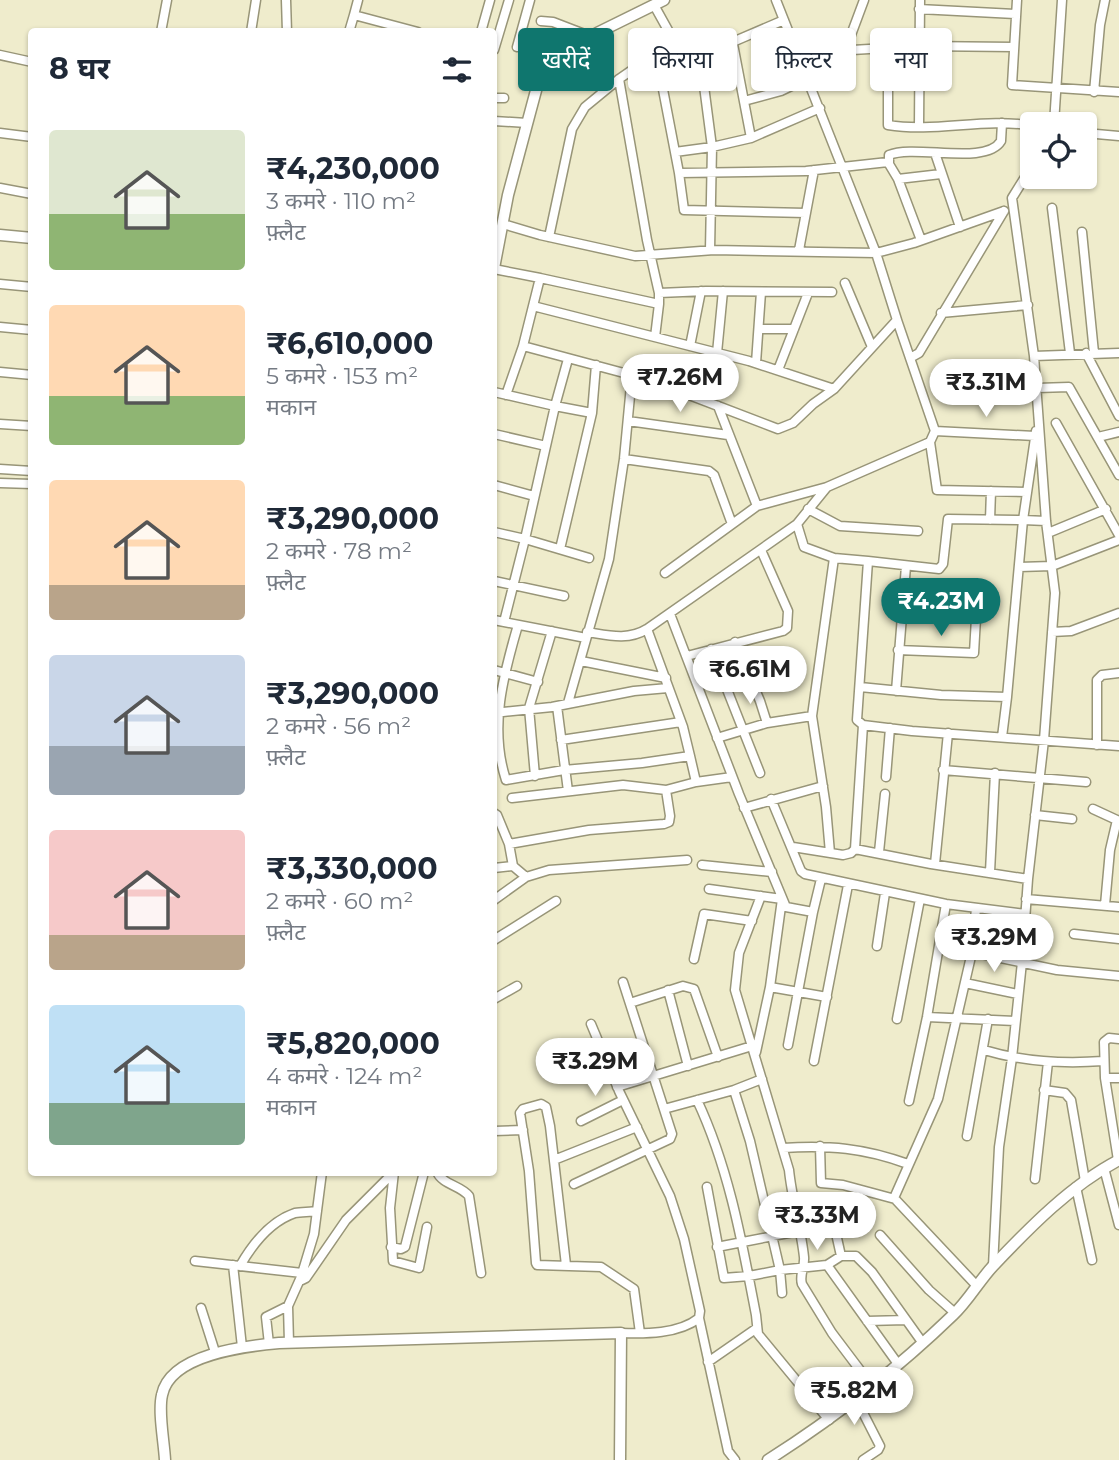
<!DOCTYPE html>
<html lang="hi">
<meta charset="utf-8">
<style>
:root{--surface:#fff;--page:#f6f6f7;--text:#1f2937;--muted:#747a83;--accent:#0f766e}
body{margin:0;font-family:Montserrat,"Noto Sans Devanagari",sans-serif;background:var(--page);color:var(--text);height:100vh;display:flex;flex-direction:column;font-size:26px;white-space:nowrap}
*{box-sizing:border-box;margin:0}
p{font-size:23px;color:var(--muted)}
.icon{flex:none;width:38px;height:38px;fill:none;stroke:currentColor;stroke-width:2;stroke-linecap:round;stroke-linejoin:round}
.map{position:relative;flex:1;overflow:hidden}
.panel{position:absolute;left:28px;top:28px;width:469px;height:1148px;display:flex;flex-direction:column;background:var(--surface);border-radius:7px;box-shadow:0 2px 5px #0004}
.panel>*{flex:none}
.top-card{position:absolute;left:518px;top:28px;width:495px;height:63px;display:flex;gap:14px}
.buttons{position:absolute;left:1020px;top:112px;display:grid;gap:14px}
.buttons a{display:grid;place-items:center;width:77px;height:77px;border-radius:7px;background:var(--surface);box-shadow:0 2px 5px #0004;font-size:35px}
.price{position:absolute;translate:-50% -60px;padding:0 16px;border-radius:24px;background:#fff;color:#222;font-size:23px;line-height:46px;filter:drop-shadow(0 2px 4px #0008)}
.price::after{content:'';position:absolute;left:50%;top:42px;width:21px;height:16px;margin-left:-10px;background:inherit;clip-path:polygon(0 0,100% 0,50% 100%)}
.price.selected{background:var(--accent);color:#fff}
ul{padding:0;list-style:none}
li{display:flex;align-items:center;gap:21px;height:175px;padding:0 21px}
li span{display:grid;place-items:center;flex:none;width:196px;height:140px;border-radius:7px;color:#555}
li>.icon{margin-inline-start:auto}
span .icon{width:84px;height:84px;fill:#fffc;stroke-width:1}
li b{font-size:30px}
h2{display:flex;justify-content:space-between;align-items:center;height:84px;padding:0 21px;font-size:30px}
.pill{padding:0 24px;border-radius:7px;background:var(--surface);box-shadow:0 2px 5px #0004;font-size:24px;line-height:63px}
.pill.selected{background:var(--accent);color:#fff}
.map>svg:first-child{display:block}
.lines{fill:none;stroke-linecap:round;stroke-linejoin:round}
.minor-casing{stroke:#989578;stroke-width:11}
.tertiary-casing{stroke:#989578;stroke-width:13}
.minor{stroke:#fff;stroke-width:8}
.tertiary{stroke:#fff;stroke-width:10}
</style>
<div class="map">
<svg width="1119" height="1460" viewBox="0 0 1119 1460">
<rect width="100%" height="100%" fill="#efeccc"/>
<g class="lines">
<g class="minor-casing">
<path id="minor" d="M286,0L287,32
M358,0L354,15L418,32
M776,0L876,253L897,320
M1017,0L1012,85L1119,92
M654,5L674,41
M919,9L1015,14
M541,21L553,22L592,37
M161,32L167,0
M251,32L256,0
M349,32L354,15
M481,32L490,0
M517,47L530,0
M888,48V125C936,133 985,117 1032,126
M494,50L509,0
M845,51L864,0
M656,53L679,173L684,210L806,213
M0,55L32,62
M802,63L852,50L920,46L1014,47
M619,79L647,240L659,293V304
M1094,92L1100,25L1105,0
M494,98H504
M744,101L781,91L808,78
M494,121L527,123
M1054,124L1062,0
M919,126L920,0
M0,133L32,137
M1085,133L1119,136
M751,138L733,44L735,41L784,20
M675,152L712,147L751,138L820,108
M935,153L960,227
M679,173L806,171L888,162
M898,179L941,174
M0,188L32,194
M1052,208L1070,353
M503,224L540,235L635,256L714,250L876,253L914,243L1004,211
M1082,232L1094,353
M549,237L572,129L585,107L619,79L674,41L691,39L699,48L712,147L710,250
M921,240L898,179L889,164V155C915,144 986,166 1001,141L1002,123
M799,250L814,170
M494,269L540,278L523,346L650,380L778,429L793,423L813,404L834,389L897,320L935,431L930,442L827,487L757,506L718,406
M540,278L659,304L655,337
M845,283L872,347
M0,284L32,287
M659,293L706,291L832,292
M533,306L749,361L834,389
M941,313L1028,305
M0,327L32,330
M759,329H794
M690,346L701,291
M717,353L723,291
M1086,353L1119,416
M1034,356L1119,353
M910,358L919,353L1004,211
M568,359L555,406L592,413
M756,363L761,292
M778,370L808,293
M0,372L32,375
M1037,388L1069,387L1119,475
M494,392L555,406L525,539L589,558
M506,395L523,346
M628,421L728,435
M1056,423L1119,535
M0,424L32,426
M935,431L1035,436
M1036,431L1023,520L948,519L943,564L939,569L868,561L857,720L863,725L912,731L1119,746
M494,434L546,446
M1098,437L1119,432
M930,442L937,490L1027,492
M624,459L709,471L714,475L732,524
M0,469L32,471
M0,483L32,484
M494,485L534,496
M808,509L840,526L918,531
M990,520L991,491
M797,524L804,547L834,558L868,561
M494,532L525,539L504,622
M1048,533L1106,509
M560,549L592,413L596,365
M1019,567L1052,566L1119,540
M665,573L757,506
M494,581L564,596
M670,614L739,794L786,907L813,912L821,879
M494,620L586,638
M518,625C503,676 489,728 506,780L564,770L642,763L690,756L683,727L647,629L797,524L827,487
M587,632C607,635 628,641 647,629
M1052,632L1071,631L1119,613
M735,642L760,701L767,723
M711,649L760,773
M898,650L974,653L976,618
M687,656L783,631L787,628L788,611L761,550
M581,661L666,678
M494,670L538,682
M860,687L941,695L1007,697L1002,737
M896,691L906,566
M1007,697L1023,520L1046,521
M568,703L609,559L624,459L632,375
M557,706L568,791
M494,713L552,707L634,691L668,688
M717,738L767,723L812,716
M561,740L681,722
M1097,745V680L1102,675L1119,673
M943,770L1086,782
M535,776L529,708L552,631
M886,777L890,728
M696,782L732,777
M512,798L623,785L666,790
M771,799L801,871L805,874L946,904L1025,914
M744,808L823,786
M1093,809L1119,821
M494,813L497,815L509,844
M1035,815L1072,819
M793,847L843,855L851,853L855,849L931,864L1028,879
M855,849L863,725
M879,852L885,794
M830,853L826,807L812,716L834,558
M935,864L948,733
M702,865L772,872
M494,868L513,866L509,844L589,830L664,824L669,822L670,816L666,790L696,782L690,756
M990,872L995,773
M526,877L549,870L687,860
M709,889L782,899L770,987L827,997
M761,896L739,953L735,990L789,1170C792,1200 801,1228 804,1257C805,1267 799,1275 802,1284L832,1333L872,1386
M1026,899L1119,907
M494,900L526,877L513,866
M1105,905L1110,850L1117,820
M1074,934L1119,939
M494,940L556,901
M877,946L885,893
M972,952L1057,970L1119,976
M694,959L704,914L752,921
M965,983L1018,994
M668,990L688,1066
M494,999L517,986
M630,1003L683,986L694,989L718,1057
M927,1017L1015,1021
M897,1019L920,899
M591,1024L619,1091L670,1196L684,1239L700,1311L699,1318C679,1334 645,1334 621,1333
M788,1045L813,912
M984,1050C1024,1062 1062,1064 1103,1061
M756,1052L770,987
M814,1061L848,885
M1105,1078H1119
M617,1087L752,1046
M734,1090L750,1141L780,1270L782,1293
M1044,1090L1065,1093L1071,1100L1085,1181
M697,1100C729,1168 742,1242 756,1315L758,1334L829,1420
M909,1101L927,1017L946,904
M664,1109L734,1090L762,1079
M581,1121L623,1100
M494,1131L523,1130
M967,1136L988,1019
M820,1146L821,1183L843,1185L895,1199L976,1285
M783,1148C829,1145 864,1148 908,1164
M554,1160L637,1127
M1118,1160L1105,1078L1104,1042L1109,1038L1119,1039
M1104,1168L1119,1225
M394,1172L390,1208L393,1261L419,1268L427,1227
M437,1172C443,1185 460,1185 469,1196L481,1273
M1035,1179L1048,1062
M574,1184L670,1139L672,1134L623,982
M707,1187L724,1278L749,1276L780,1270L827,1265L841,1256H856L872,1272L922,1342
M1076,1187L1092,1260
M894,1198L938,1099L972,952L976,908
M880,1235L929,1290L955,1313
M391,1247L401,1249L405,1247L424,1172
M717,1247L830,1225L835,1229L841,1256
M195,1261L302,1273
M233,1265L242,1347
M566,1265L550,1126L546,1107L541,1104L523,1109L520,1113L529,1171L536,1263L537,1265L601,1267L634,1289L640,1333
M827,1265L898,1364
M240,1266C252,1245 271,1221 295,1213C302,1212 310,1212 317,1211
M993,1266L999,1147L1012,1058L1022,962L1028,879L1044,740L1055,593L1046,521L1034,356L1012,198L1032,166
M302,1280L306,1278L346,1220L394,1172
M201,1308L215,1352
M699,1318L728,1451L735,1460
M867,1321L906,1320
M289,1343L288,1306L301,1277L314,1234L322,1172
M269,1344L266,1317L288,1306
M708,1362L757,1328
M856,1399L880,1446L878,1450L863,1460"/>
</g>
<g class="tertiary-casing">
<path id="tertiary" d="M0,235L32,238
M494,268L508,195L538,83L597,33L664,0
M165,1460C164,1441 158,1412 162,1395C170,1354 246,1346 279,1343L621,1333L620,1460
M768,1460C834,1418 896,1370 953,1315C968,1301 979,1281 993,1266C1030,1227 1071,1185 1119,1160"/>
</g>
<use href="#minor" class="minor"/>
<use href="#tertiary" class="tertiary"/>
</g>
</svg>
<div class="buttons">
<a><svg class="icon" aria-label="locate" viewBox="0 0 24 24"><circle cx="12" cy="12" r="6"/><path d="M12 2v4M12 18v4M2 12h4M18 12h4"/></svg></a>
</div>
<b class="price" style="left:680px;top:414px">₹7.26M</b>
<b class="price" style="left:986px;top:419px">₹3.31M</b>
<b class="price selected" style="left:941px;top:638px">₹4.23M</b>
<b class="price" style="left:750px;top:706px">₹6.61M</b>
<b class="price" style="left:994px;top:974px">₹3.29M</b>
<b class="price" style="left:595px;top:1098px">₹3.29M</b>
<b class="price" style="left:817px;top:1252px">₹3.33M</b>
<b class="price" style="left:854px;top:1427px">₹5.82M</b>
<div class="top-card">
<a class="pill selected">खरीदें</a>
<a class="pill">किराया</a>
<a class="pill">फ़िल्टर</a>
<a class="pill">नया</a>
</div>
<section class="panel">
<h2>8 घर<svg class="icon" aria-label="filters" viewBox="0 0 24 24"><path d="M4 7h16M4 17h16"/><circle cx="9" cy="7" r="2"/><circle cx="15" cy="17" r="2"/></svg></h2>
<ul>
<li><span style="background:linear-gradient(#dfe7d0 60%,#8fb573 0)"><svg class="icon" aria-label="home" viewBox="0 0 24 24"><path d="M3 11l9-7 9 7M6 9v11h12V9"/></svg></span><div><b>₹4,230,000</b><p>3 कमरे · 110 m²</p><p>फ़्लैट</p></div></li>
<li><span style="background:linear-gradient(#ffd9b3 65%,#8fb573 0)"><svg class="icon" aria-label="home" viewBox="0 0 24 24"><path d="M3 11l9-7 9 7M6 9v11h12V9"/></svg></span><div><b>₹6,610,000</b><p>5 कमरे · 153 m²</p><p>मकान</p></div></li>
<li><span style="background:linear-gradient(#ffd9b3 75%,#b9a48a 0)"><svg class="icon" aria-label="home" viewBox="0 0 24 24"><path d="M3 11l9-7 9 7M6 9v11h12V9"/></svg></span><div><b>₹3,290,000</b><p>2 कमरे · 78 m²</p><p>फ़्लैट</p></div></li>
<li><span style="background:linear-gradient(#c9d6e8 65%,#9aa5b1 0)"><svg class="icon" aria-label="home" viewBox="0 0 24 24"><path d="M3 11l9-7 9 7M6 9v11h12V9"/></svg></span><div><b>₹3,290,000</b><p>2 कमरे · 56 m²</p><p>फ़्लैट</p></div></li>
<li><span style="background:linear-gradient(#f6c9c9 75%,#b9a48a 0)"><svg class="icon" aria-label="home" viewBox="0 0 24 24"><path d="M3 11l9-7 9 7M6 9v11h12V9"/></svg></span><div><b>₹3,330,000</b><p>2 कमरे · 60 m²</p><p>फ़्लैट</p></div></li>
<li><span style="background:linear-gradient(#bfe0f5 70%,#7fa58c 0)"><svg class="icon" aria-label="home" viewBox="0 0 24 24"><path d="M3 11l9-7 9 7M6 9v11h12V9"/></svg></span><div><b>₹5,820,000</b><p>4 कमरे · 124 m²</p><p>मकान</p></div></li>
</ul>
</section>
</div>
